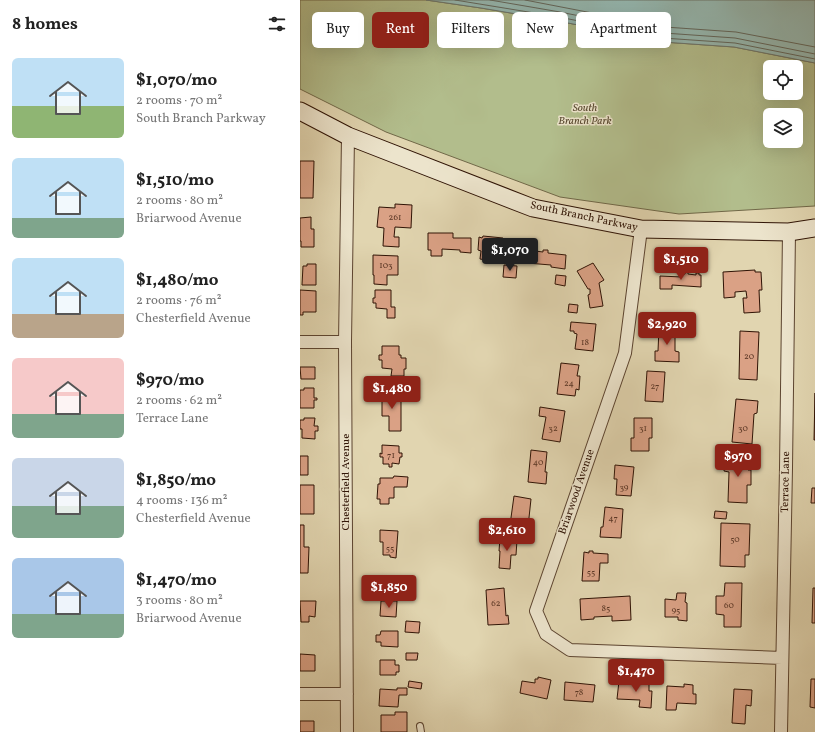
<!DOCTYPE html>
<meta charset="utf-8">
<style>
:root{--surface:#fff;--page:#f2f2f2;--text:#222;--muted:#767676;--accent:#8f2418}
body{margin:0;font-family:Vollkorn,serif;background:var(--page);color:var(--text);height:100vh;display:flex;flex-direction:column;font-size:15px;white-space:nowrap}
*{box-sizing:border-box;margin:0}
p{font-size:13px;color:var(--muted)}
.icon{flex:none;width:22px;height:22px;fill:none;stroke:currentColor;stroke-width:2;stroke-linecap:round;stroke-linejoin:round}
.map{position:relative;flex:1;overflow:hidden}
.panel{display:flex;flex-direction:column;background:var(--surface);width:300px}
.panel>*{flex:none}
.banner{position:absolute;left:12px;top:12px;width:380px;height:36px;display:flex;gap:8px}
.controls{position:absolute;left:463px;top:60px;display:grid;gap:8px}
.controls a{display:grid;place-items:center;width:40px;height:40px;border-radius:6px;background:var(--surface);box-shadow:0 4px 16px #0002;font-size:20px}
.price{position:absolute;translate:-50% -34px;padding:0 9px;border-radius:4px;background:var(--accent);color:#fff;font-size:13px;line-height:26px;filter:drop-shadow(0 1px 2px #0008)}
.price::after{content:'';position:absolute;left:50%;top:24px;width:12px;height:9px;margin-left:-6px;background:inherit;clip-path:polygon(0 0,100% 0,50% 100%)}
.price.selected{background:#222;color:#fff}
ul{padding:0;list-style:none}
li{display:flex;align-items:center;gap:12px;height:100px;padding:0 12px}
li span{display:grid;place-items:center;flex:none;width:112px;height:80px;border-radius:6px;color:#555}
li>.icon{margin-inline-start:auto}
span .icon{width:48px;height:48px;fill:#fffc;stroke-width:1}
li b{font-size:17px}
h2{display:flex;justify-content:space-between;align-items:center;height:48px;padding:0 12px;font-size:17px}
.pill{padding:0 14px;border-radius:6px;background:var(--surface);box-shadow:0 4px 16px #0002;font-size:14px;line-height:36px}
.pill.selected{background:var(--accent);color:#fff}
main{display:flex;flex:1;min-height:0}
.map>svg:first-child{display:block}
.green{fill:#b2bd8c;stroke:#706848;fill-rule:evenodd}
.water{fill:#95b8b1;stroke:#6c766c}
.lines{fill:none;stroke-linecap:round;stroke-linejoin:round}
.shore{stroke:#62665b;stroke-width:1}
.building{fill:#daa185;stroke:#2f1305}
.service-casing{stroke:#5c4430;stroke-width:8}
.minor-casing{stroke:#5c4430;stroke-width:14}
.secondary-casing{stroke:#2f1305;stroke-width:19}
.service{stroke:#ece4cc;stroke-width:6}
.minor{stroke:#ece4cc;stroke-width:12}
.secondary{stroke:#ece4cc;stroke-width:17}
.labels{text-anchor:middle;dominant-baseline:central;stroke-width:3;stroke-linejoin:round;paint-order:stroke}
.number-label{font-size:9px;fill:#5a3625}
.park-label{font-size:11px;font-style:italic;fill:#56462e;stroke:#ece4cc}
.street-label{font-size:11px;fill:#2f1305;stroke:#ece4cc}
</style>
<main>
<section class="panel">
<h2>8 homes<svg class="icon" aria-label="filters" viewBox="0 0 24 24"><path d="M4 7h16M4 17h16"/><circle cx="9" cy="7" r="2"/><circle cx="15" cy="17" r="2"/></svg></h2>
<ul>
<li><span style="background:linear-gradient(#bfe0f5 60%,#8fb573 0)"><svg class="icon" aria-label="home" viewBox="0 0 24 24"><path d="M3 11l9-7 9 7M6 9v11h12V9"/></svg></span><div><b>$1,070/mo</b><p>2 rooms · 70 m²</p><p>South Branch Parkway</p></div></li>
<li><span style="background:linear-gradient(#bfe0f5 75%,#7fa58c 0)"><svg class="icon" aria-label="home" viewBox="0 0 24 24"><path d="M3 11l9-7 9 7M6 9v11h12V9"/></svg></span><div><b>$1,510/mo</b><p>2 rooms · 80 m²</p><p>Briarwood Avenue</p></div></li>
<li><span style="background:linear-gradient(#bfe0f5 70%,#b9a48a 0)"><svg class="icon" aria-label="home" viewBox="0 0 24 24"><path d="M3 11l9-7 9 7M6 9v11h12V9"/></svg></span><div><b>$1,480/mo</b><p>2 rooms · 76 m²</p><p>Chesterfield Avenue</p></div></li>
<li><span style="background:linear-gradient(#f6c9c9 70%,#7fa58c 0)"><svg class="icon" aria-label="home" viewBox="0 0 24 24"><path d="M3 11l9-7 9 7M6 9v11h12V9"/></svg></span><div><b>$970/mo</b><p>2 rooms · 62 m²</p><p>Terrace Lane</p></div></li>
<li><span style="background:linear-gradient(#c9d6e8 60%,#7fa58c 0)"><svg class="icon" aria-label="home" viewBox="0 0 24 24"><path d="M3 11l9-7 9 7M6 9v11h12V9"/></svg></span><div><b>$1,850/mo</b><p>4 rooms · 136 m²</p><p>Chesterfield Avenue</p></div></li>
<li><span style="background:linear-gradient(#a9c7e8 70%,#7fa58c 0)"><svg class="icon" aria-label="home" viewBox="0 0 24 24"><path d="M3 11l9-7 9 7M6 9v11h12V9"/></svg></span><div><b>$1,470/mo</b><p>3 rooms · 80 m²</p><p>Briarwood Avenue</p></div></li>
</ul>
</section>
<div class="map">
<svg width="515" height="732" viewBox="0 0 515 732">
<rect width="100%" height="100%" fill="#e1d5b0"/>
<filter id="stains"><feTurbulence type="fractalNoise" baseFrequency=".005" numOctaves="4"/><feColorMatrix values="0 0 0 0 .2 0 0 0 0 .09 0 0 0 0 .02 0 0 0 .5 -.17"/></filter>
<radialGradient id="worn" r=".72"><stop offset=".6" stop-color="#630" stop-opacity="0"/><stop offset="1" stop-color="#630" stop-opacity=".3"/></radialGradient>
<path class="green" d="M0,0H126L181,8L258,21L363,42L434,47L515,63V206L379,214L260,197L86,132L0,89ZM470,67H496V93H470ZM470,115H496V141H470Z"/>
<path class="water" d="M126,0H515V63L434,47L363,42L258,21L181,8Z"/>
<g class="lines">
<path class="shore" d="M155,0L259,17L363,38L435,43L515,59
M190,0L260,12L364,33L435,38L515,54
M225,0L365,27L436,32L515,47"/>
</g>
<path class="building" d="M0,161H14L13,198H0Z
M95,204L112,205L111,228L95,227L94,237H99V247L83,246L84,228L77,227L79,207L95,208Z
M11,217V229H14V247H1V241H0V218Z
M128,233H153V238H171V253L160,252V250L142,249V256H131V250H128Z
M183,236L203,238V242L209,243L208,255L199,254L198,262L180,259L181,251L178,250L179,237L182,238Z
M231,248L235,249V251L243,252V250H248V253L266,255L265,269L251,267V265L227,263L228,251H231Z
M73,255L98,256V275H87V285L74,284V275H73Z
M293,263L304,280L299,283L303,306L290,308L288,295L290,294V289H288L277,271Z
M7,264H16V285H2L3,266H7Z
M204,265L217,266L216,278L203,277Z
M455,270V272H461L462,290H459L460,312L444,313L443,298H447L446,291L435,292V297L424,298L423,272Z
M385,272H388V274L396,275V273H399V275H401V287L372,285V289H360V276L382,277V274H385Z
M256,275L266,276L265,286L255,284Z
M0,290L16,291V312H3V315H0Z
M75,290H91V307H95V318H87V309L76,308V303H73V298H75Z
M269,304L278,305L277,313L268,312Z
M271,322L296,324L293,351L275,349L277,334L274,333V331H270Z
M359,328H375V351L379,352V362L355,361V351H358Z
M440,331L459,332L457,380L439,379Z
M82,346H99V355H101V358H106V369H104V376H91L92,369L82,368V360H79V355H82Z
M261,363L279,365L277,376H280L279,390L276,389L275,396L257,394Z
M0,367H15V379H1Z
M347,371L365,372L363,402L345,401Z
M4,388H14V398H17V400H14V408H0V390H4Z
M82,392H101V431H89V416H82Z
M515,393V440H514Z
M436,399L458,401L457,413L454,414L452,444L432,442Z
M240,407L265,411L260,442L242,439L246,417L239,416Z
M4,418H15L14,426H18V431H15V439L2,438V429H0V420H4Z
M334,418H352V438H349V451H331V438H334Z
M82,445L99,446V453H102V457H100L99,464L92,463V467H89V464H83V457H80V453L82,454Z
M231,450L247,452L245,472H247L246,484L228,482Z
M0,456H8V475H0Z
M425,456L448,457V470H451V485H447V503L428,502L429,472L424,471Z
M315,465L334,467L331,496L316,495L317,479H314Z
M94,476L108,477L107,487H94V498H89V504H80V499H77L78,484H80V478H93Z
M0,485H14V514H0Z
M512,488H515V503H511Z
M214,496L231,499L228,527L210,525Z
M305,507L323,509L321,538L300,537L301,527H303Z
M415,511L427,512L426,519L414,518Z
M421,523L450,524L449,555H445V567L420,566Z
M0,525H4V547H9L8,573H0Z
M80,530L98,531L96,558L90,557V555H83V542H80Z
M200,538L217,540L216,555H211L210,569L199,568L200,551H199Z
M289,551H293V553L308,554V563H300L299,581H282L284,552L289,553Z
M425,583H442L441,627H424V615L416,614V596H424Z
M204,588L206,616L208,615L209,624L188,625L186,590Z
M513,588H515V623H512Z
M377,593H386L385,602L387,603V621L378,620V617H365V599L376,600Z
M330,596L331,620L312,621V616L294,617V619L281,620L280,599Z
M0,601H16L15,617L9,616V622H1Z
M81,601H97L96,617L80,616Z
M106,621L120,622L119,633L105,632Z
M81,631H98V647L81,646V642H76V635H80Z
M106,653H118L117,660H106Z
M0,654L15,655V671H0Z
M80,660H95V665H99V672H96V675H80Z
M238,677L251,680L247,699L220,693L222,681L235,683V679H238Z
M511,679H515V708L510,707Z
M109,681L122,683L121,689L108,687Z
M319,681L349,683V691H352L351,708L339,707L340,700L317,699Z
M265,682L295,685L293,702L264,700Z
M384,684L393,685V694H396V704L377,703L376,710H366L367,686L384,687Z
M97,688H107V695H99L98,707L79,706L80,689L97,690Z
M434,689L452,690L451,706L446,705L445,724L432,723Z
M95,712H107V732H81V715H95Z
M0,721H14V732H0Z"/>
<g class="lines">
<g class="service-casing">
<path id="service" d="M120,726L121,732"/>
</g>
<g class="minor-casing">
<path id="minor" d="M341,229L325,353L236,611L246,634L270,650L482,658
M0,342H45
M0,694H47
M47,732L45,342L48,136
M481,732L486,468L489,232"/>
</g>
<g class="secondary-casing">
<path id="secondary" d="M0,111L48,136L233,208L341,229L489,232L515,228"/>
</g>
<use href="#service" class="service"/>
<use href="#minor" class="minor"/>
<use href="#secondary" class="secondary"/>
</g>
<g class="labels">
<g class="number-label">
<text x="95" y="217">261</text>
<text x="86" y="265">103</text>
<text x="285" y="342">18</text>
<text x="449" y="356">20</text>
<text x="269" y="383">24</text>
<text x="355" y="386">27</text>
<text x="253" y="428">32</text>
<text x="343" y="428">31</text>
<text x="443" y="428">30</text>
<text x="91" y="455">71</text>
<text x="238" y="462">40</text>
<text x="324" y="487">39</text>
<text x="313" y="518">47</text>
<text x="435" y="539">50</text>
<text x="90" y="548">55</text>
<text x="291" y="572">55</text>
<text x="196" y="603">62</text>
<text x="429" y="605">60</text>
<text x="306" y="608">85</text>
<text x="376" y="610">95</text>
<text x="279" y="692">78</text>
</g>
<g class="park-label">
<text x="285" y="108">South<tspan x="285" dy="13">Branch Park</tspan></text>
</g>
<g class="street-label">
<text transform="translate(284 217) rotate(12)">South Branch Parkway</text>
<text transform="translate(46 482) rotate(-90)">Chesterfield Avenue</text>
<text transform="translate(486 482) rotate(-89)">Terrace Lane</text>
<text transform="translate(277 492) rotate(-71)">Briarwood Avenue</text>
</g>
</g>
<rect width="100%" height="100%" filter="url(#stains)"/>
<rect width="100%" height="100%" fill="url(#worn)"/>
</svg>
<div class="controls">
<a><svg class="icon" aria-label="locate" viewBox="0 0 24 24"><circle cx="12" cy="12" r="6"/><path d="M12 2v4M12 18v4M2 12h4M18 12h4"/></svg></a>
<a><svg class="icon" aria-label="layers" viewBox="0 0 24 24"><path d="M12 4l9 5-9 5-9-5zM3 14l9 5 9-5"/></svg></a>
</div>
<b class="price selected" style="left:210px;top:272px">$1,070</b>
<b class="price" style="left:381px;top:281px">$1,510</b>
<b class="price" style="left:367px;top:346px">$2,920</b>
<b class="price" style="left:92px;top:410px">$1,480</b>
<b class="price" style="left:438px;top:478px">$970</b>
<b class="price" style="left:207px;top:552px">$2,610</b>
<b class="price" style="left:89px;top:609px">$1,850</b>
<b class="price" style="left:336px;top:693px">$1,470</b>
<div class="banner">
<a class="pill">Buy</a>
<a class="pill selected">Rent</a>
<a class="pill">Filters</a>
<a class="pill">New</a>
<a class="pill">Apartment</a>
</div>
</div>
</main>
